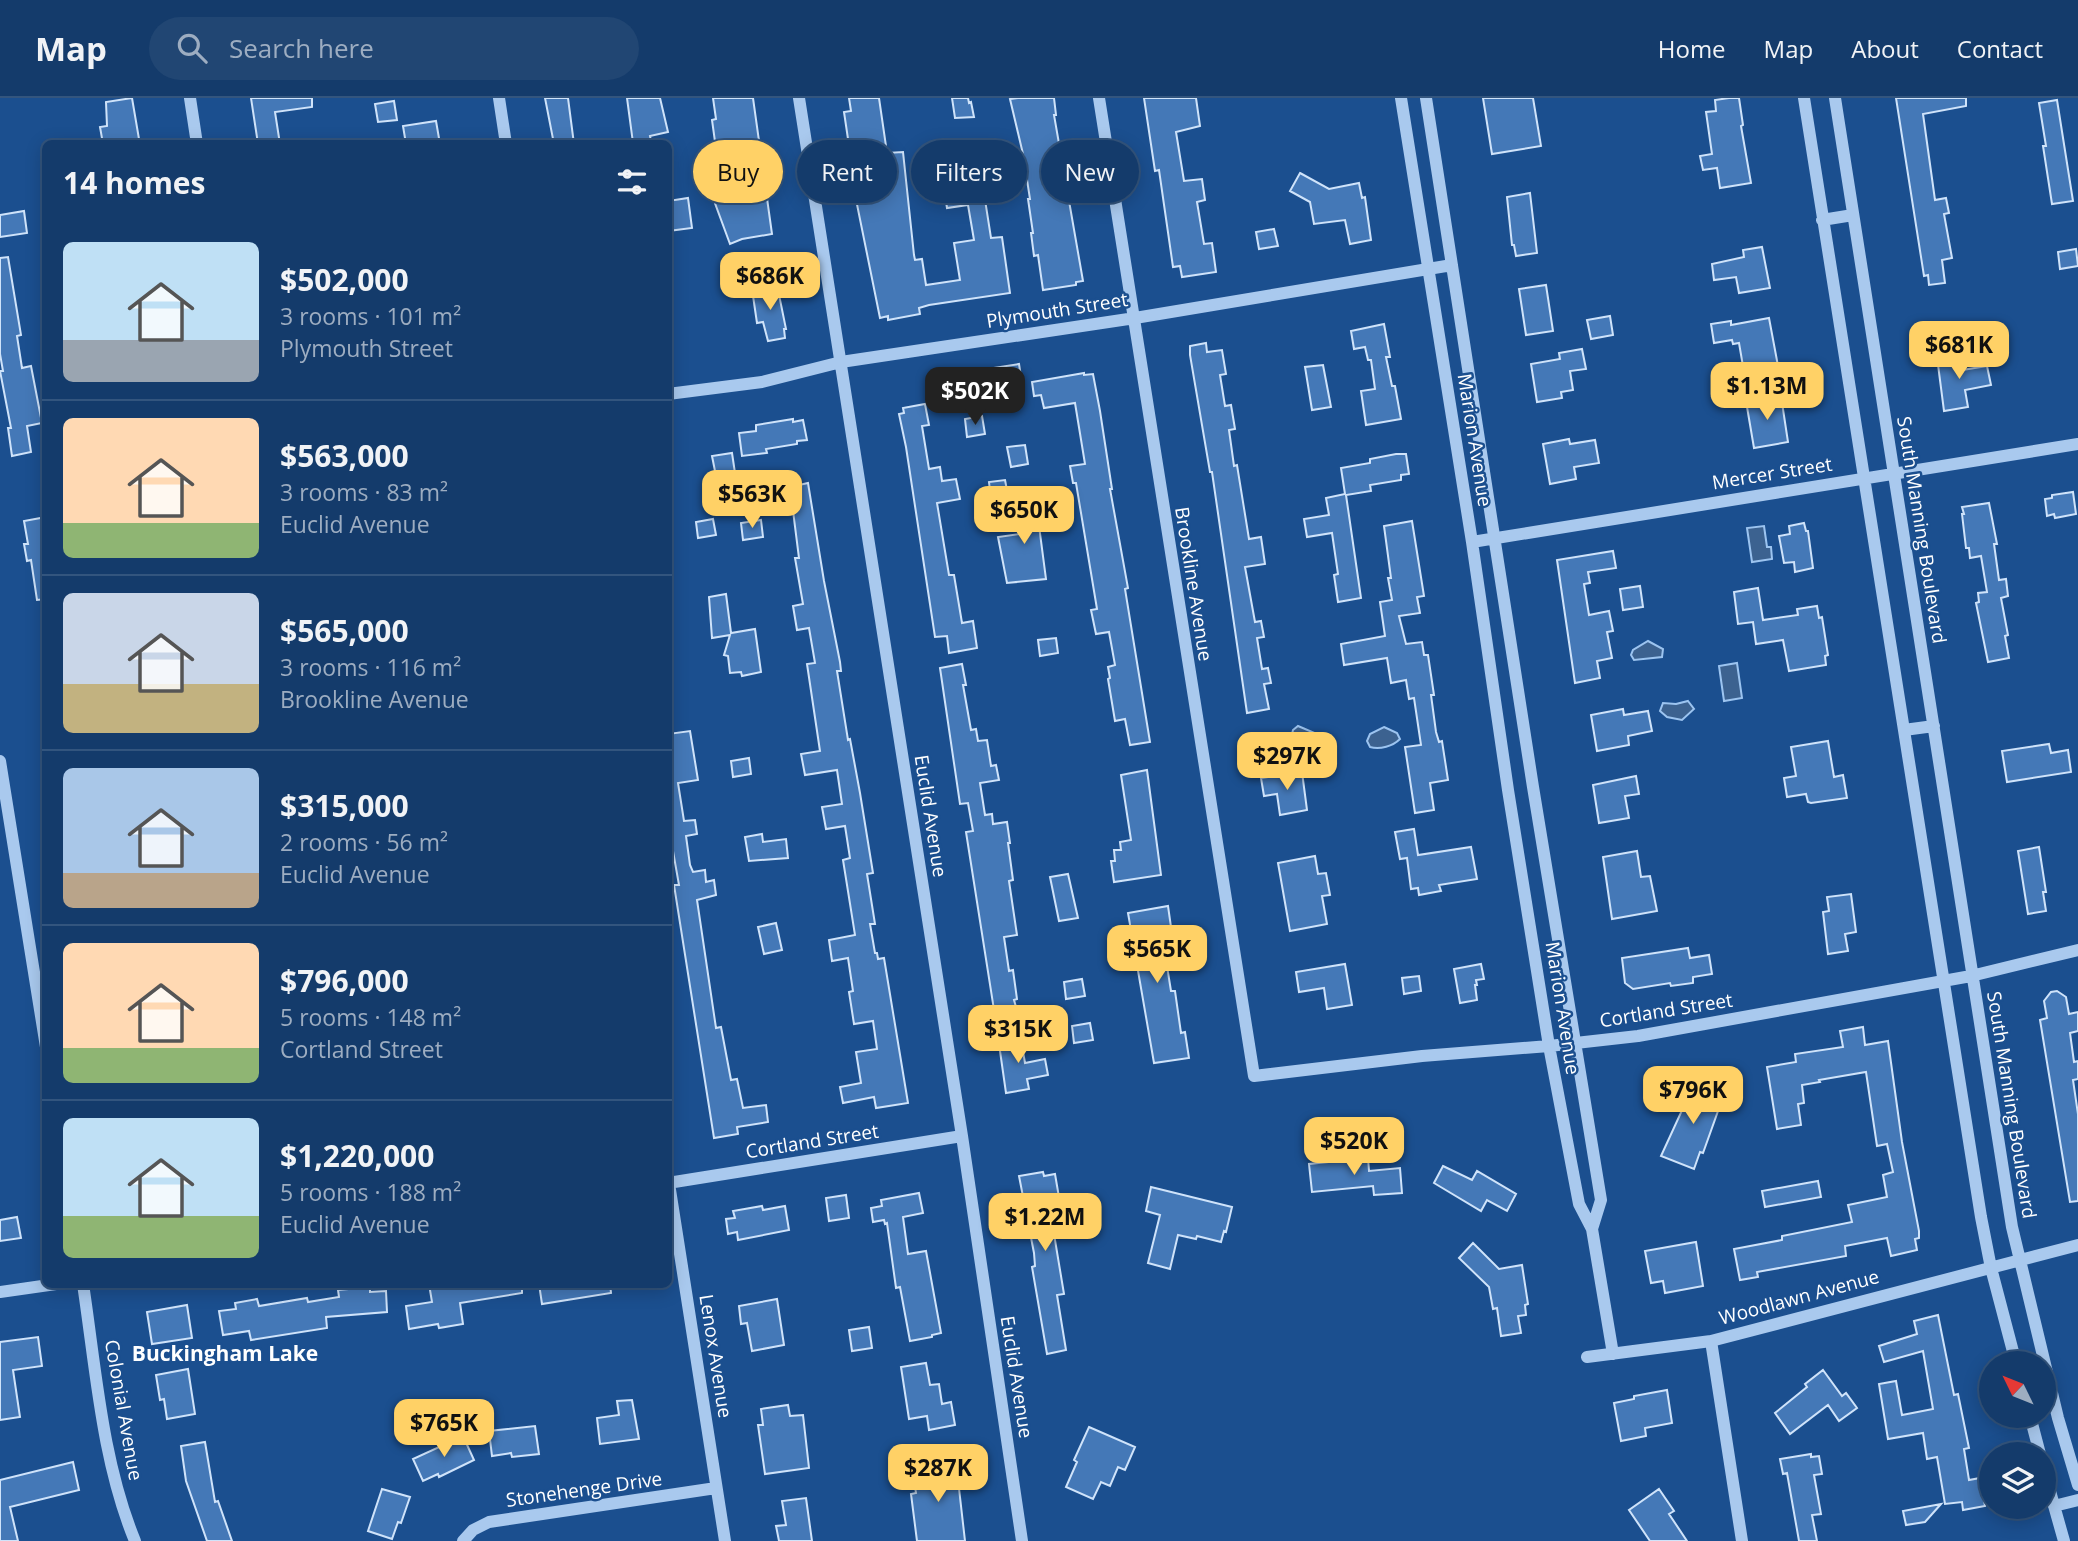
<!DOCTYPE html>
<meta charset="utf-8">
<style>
:root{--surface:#143b6b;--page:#214673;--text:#f1f3f6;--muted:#9dadc1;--line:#33557e;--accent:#ffd166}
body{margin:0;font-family:"Open Sans",sans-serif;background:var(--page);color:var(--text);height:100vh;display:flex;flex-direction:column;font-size:26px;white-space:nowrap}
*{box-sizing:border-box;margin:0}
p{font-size:23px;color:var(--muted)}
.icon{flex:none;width:38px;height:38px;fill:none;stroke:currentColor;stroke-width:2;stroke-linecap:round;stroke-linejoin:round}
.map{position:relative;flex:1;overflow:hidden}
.drawer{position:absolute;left:42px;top:42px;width:630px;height:1148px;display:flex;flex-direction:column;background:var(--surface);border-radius:10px;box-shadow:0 4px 18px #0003,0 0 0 2px var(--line)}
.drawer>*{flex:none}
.guide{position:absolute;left:693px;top:42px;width:665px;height:63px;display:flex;gap:14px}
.needle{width:46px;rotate:313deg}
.controls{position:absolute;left:1979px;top:1253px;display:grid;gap:14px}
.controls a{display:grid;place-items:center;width:77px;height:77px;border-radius:50%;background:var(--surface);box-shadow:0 4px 18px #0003,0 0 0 2px var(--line);font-size:35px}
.price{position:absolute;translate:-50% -60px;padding:0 16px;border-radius:14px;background:var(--accent);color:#111;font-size:23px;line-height:46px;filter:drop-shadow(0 2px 4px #0008)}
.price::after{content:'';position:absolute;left:50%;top:42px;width:21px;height:16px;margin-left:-10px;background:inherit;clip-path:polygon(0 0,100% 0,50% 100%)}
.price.on{background:#222;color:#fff}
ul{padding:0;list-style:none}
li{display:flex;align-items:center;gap:21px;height:175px;padding:0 21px}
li+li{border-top:2px solid var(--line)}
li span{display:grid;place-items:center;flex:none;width:196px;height:140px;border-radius:10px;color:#555}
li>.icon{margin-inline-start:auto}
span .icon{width:84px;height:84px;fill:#fffc;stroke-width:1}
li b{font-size:30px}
h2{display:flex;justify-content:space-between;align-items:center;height:84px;padding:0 21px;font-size:30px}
.pill{padding:0 24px;border-radius:32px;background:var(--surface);box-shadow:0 4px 18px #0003,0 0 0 2px var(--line);font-size:24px;line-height:63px}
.pill.on{background:var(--accent);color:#111}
header{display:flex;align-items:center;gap:42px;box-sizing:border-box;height:98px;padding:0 35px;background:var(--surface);border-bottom:2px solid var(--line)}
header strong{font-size:33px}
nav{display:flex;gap:38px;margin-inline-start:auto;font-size:24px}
.search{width:490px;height:63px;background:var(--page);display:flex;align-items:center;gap:18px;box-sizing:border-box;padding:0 24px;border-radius:38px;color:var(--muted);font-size:26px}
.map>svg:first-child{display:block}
.water{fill:#3c6290;stroke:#9cc4f0;stroke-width:2}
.building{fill:#4478b7;stroke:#cfe3fa;stroke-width:2}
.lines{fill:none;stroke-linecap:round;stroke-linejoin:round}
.minor{stroke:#a9c9ee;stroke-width:12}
.labels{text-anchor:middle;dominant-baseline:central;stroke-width:5;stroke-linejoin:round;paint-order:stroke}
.street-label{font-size:19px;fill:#fff;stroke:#1b4f8f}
.neighbourhood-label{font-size:21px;font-weight:bold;fill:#fff;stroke:#1b4f8f}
</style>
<header>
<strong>Map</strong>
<div class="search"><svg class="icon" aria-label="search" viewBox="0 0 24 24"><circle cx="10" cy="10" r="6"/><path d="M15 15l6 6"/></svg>Search here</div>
<nav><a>Home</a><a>Map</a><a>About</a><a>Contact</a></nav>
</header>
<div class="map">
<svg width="2078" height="1443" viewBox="0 0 2078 1443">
<rect width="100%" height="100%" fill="#1b4f8f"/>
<path class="water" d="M1764,428L1767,449H1771L1772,461L1752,464L1747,430Z
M1648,543L1663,551L1662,559L1634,562L1631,557L1633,552Z
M1737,565L1742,600L1724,603L1719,568Z
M1688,603L1694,611L1682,622L1667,619L1660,613L1663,605L1676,606Z
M1298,628L1317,636L1322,643L1321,650L1315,655L1292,636L1293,632Z
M1384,629L1397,635L1400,641C1393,648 1380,652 1370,649L1367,643L1370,636Z"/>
<path class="building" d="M132,0L139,41L103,46L100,29L107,28L106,4Z
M251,0H312V9L275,14L280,46H258Z
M545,0H568L574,46H554Z
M627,0H660L668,34L650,38L651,43L633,45Z
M713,0H753L772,136L742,141L730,146L709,89L721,87L712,22L716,21Z
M849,0H879L887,55L903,54L914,157L915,162L922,161L926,187L960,182L954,145L974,142L968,107L947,110L939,59L980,52L983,89L991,140L1002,139L1010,195L929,207L919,210L920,216L888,222V218L880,220L848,62L851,61L844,14L851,13Z
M952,0H968L969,5L971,4L974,19L955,20Z
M1018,0H1054L1056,17H1054L1083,183L1076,184V187L1043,192L1038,157L1034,158L1031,135H1033L1028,101H1030L1023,56L1010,1Z
M1144,0H1196L1200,28L1176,34L1184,83L1202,81L1205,102L1197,104L1204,146L1212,145L1216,174L1182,179L1180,168L1173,169L1159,72L1155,73Z
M1483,0H1533L1541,48L1492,56Z
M1729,0H1739L1743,27L1741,28L1751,85L1720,90L1717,70L1703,72L1700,58L1712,56L1706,14L1716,13L1715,2Z
M1896,0H1966V8L1923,16L1935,102L1946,100L1949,115L1944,116L1952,160L1942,162L1945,185L1929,187L1928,177L1924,178Z
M2057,2L2073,103L2052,106L2043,48H2046L2039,5Z
M394,3L397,22L378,24L375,6Z
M436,23L440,46H406L403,28Z
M1300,75L1329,91L1359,85L1362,100L1365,99L1371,142L1350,146L1345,122L1314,126L1310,104L1290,93Z
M1530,95L1537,155L1516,158L1514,147H1512L1507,99Z
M688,100L692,130L668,133V103Z
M24,113L27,135L0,139V117Z
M1274,131L1278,148L1259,151L1256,134Z
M1762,149L1770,190L1739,195L1736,179L1714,182L1712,166L1744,159L1743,152Z
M2076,151L2078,168L2060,171L2058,154Z
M8,159L21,237L17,238L22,270L31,268L42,325L27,328L31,354L12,358L8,330H11L0,273H3L0,256V160Z
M777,187L786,231H784L785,240L768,243L763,224L757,225L752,191Z
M1546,187L1553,233L1526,237L1519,191Z
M1610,218L1613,237L1591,241L1587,222Z
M1769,220L1778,268L1744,274L1739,245L1733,246L1732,242L1714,245L1711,226L1731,223V227Z
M1384,226L1390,259H1386L1392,288H1395L1401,321L1366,327L1361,293L1375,291L1371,262H1368L1365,249L1354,251L1351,233Z
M1206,245L1207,254L1222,252L1226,276L1220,277L1225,308L1231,307L1235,331L1229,332L1234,368L1237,367L1249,441L1261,439L1265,466L1245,469L1255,524L1261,523L1264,539L1257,540L1262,571L1268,570L1271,585L1264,586L1269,611L1247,615L1212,374H1210L1190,257V248Z
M1582,251L1586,271L1570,273L1573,292L1561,294L1562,300L1537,304L1531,266L1560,261L1559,255Z
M1957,255L1962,272L1987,268L1991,287L1965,292L1968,309L1944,313L1937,259Z
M1019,266L1022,285L996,289L993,270Z
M1323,267L1331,309L1312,312L1305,269Z
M1084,275V277L1093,276L1100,313L1112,391H1110L1128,490L1125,491L1150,644L1130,647L1125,621L1115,623L1108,581L1110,580L1108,569L1115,567L1109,534L1096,536L1091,512L1097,511L1076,385H1073L1070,368L1085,366L1075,305L1044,310L1041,297L1034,298L1032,284Z
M1734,287L1737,306L1722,308L1719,289Z
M1781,298L1788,344L1754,350L1746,303Z
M925,306L929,327L922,328L929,371L940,369L942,383L956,381L960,401L937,405L949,477H954L962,525L973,523L977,550L949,555L947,538L935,539L906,349L899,316L904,315L903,310Z
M982,318L985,336L967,339L965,321Z
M793,321V324L803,322L807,342L797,343V346L766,351L767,355L742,358L739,335L756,333V327Z
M1569,341L1570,346L1595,342L1599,365L1574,369L1576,381L1550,386L1543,346Z
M1025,347L1028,366L1011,369L1007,349Z
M732,355L735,375L716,378L712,358Z
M1396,356H1406L1409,376L1401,377V382L1370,387L1371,393L1346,397L1361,500L1338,504L1334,477L1338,476L1332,435L1307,439L1304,421L1329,417L1326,400L1345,396L1341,370L1370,365V361Z
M1005,382L1010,407L992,410L989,384Z
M808,385L824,483L840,564L841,573H837L848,642L850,641L860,695L873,775L867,776L875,826H870L875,855H877L878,861L884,860L908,1005L876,1010L874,999L843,1005L840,989L861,985L856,954L877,951L873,923L854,926L849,894L853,893L848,860L832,863L829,842L855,837L843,762L850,760L845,728L826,731L822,709L842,706L837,672L805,677L801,656L820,653L807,566L815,565L809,530L797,532L793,508L803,506L795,460H799L790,389Z
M2073,394L2076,416L2055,420L2054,416L2047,418L2045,401L2052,400V397Z
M1032,398L1036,420H1038L1046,481L1007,485L998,439L1020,436L1014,401Z
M1989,405L1997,446H1994L1999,482L2006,481L2008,498L2001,500L2008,537L2005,538L2009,560L1988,564L1976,505L1979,504L1978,495L1987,494L1981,458L1970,460L1969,450H1966L1962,416H1964L1962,409Z
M46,419V501L37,502L31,462L27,463L24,446H28L24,423Z
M713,421L716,437L698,440L696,424Z
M761,422L763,439L743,442L741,425Z
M1412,423L1424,498L1417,499L1420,515L1399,518L1406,546L1422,544L1424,557H1428L1434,597H1431L1436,634L1439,644L1442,643L1448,682L1430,685L1434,712L1415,715L1405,649L1421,647L1414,600L1409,601L1406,582L1391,585L1387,560L1344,567L1341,546L1385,538L1380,504L1392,502L1388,480H1391L1384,428Z
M1804,425L1806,433H1808L1813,470L1795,474L1794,464L1784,465L1779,438L1790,436L1789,428Z
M1613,453L1616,470L1588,474L1590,485L1584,486L1589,517L1609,513L1613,533L1607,534L1612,560L1597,563L1600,580L1575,585L1557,462Z
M1640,488L1643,509L1623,512L1620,491Z
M1758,490L1763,522L1798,517L1797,511L1817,508L1819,520L1822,519L1828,557L1825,558L1826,567L1789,573L1783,542L1756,546L1753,524L1738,526L1734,494Z
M726,496L731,535L755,531L761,574L742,578L741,574L730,575L728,558L724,557L730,537L712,540L709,499Z
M1056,540L1058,555L1040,558L1038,542Z
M962,566L966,587H963L971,632L976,631L978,643L987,642L991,668L996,667L999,682L980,685L985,717L992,716L993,726L1007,724L1010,745H1008L1013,782L1009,783L1017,837L1004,839L1009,873L1013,872L1017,901L1014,902L1016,909L994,912L966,734L973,733L968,705L960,706L940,570Z
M1623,611L1624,617L1648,613L1652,633L1628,638L1629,647L1597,653L1591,617Z
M690,633L698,682L678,685L684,723L695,722L697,736L686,738L690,767L693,774L705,772L706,784L714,782L716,797L697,802L716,930L721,929L731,982L737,981L743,1010L766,1007L768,1024L737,1029L738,1036L714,1040L674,787H679L673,753H670L668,743V636Z
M1828,643L1834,679L1843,677L1847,700L1811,705L1808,704L1806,696L1787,699L1784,680L1796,678L1791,649Z
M2049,646L2051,655L2068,652L2071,674L2007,684L2002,653Z
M749,660L751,676L733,679L731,663Z
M1147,672L1161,777L1114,784L1111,763H1115L1114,752H1121L1120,744L1131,742L1121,677Z
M1302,674L1307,712L1280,717L1277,696L1264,698L1261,680Z
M1636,678L1639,696L1625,698L1629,720L1599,725L1593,687Z
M1414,731L1418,757L1471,749L1477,781L1439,787L1441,793L1419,797L1418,790L1411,791L1407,760L1400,761L1395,734Z
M762,736L763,744L786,741L788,760L749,763L745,739Z
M2039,749L2046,794H2043L2046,813L2028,816L2018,753Z
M1637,753L1641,779L1650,778L1657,813L1612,821L1603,759Z
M1315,758L1318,776L1326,775L1330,797L1322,798L1327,826L1290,833L1278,765Z
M1068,776L1078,820L1059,823L1050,779Z
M1851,796L1856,834L1845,836L1848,853L1828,856L1823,814L1829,813L1827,799Z
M1168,808L1171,829L1161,831L1171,893H1175L1181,935L1185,934L1189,960L1154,965L1128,815Z
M776,825L782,852L764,856L758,829Z
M1688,850L1690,860L1709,857L1712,876L1693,879V885L1671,888L1670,885L1633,891L1625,885L1622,860Z
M1345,866L1352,907L1327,911L1324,890L1299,894L1296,874Z
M1481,866L1484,881L1476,882L1477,887H1475L1477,902L1460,905L1454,871Z
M1419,878L1421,893L1404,896L1402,880Z
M1082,881L1085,898L1066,901L1064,884Z
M2057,893L2066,899L2069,916L2078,914V933L2070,935L2074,964L2078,963V981L2073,982L2078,1016V1103L2070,1104L2040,922L2047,920L2044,903L2051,894Z
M1090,925L1093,942L1074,945L1072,928Z
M1863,929L1865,947L1888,943L1902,1044L1919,1133V1140L1915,1141L1917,1152L1891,1158L1887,1140L1845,1148L1846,1158L1757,1174L1758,1179L1740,1182L1734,1151L1782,1142V1138L1852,1124L1848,1107L1887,1099L1883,1077L1893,1074L1887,1046L1877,1048L1866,974L1819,982L1820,984L1802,987L1804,1005L1798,1006L1801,1027L1777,1031L1767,969L1796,964L1795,956L1843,949L1840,933Z
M1020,936L1025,965L1045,961L1048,977L1027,981L1029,991L1006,995L998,939Z
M1688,986L1723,999L1703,1055L1700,1054L1694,1071L1661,1058L1684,1008L1680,1006Z
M1368,1060L1369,1073L1400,1070L1402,1095L1374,1097L1373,1088L1312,1094L1309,1066Z
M1443,1068L1472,1082L1477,1073L1516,1096L1507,1113L1487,1102L1481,1113L1434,1085Z
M1043,1074L1044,1078L1055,1076L1061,1111L1054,1112L1056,1123L1052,1124L1064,1196L1057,1197L1066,1252L1047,1256L1032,1169L1035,1168L1034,1155L1019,1078Z
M1818,1083L1821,1099L1765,1109L1762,1093Z
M1151,1089L1232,1109L1226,1134L1224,1133L1221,1144L1197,1138L1196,1141L1178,1137L1170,1171L1148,1165L1160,1117L1146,1113Z
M919,1095L923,1115L903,1119L908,1156L926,1153L941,1235L932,1237V1239L910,1243L900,1189L896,1190L887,1125L885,1126L884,1122L873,1124L871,1110L882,1108L881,1102Z
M846,1097L849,1120L829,1123L826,1100Z
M762,1108L763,1112L785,1108L789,1132L738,1142L737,1134L728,1136L726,1121L735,1120L733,1113Z
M17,1119L21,1140L0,1143V1122Z
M1696,1144L1703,1188L1665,1195L1663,1183L1651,1185L1645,1153Z
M1473,1145L1499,1171L1522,1167L1528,1206L1525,1207L1526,1217L1518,1218L1521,1235L1501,1238L1497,1210L1493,1211L1489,1189L1459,1160Z
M429,1186H522V1195L460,1205L463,1226L439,1230L438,1226L409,1231L406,1208L432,1204Z
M539,1186H610L611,1195L542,1206Z
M370,1189V1194L386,1193L387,1214L326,1219L327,1230L251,1242L249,1233L223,1237L219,1213L236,1211L235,1205L257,1201L259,1208L307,1200L308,1204L339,1199L338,1192Z
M777,1201L784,1247L752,1253L747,1225L741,1226L739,1208Z
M187,1207L192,1240L152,1246L147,1214Z
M1938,1217L1954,1297L1958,1296L1969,1350L1964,1351L1969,1382L1980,1380L1985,1408L1963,1412L1962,1404L1945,1406L1937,1359L1927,1361L1923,1335L1888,1341L1879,1286L1896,1283L1902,1317L1933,1311L1923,1253L1884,1264L1879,1248L1917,1236L1914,1223Z
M869,1229L872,1250L852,1253L849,1232Z
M38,1239L42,1268L13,1272L20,1319L0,1322V1244Z
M926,1265L930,1287L939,1286L942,1306L951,1304L955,1327L929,1332L927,1318L909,1321L901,1269Z
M188,1271L195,1316L167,1321L164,1301L160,1302L156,1277Z
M1823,1272L1842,1298L1846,1295L1857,1310L1839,1323L1828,1307L1790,1336L1775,1315L1807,1289L1805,1286Z
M1667,1292L1672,1325L1645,1330L1646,1338L1621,1343L1614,1305L1634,1301V1298Z
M632,1302L639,1341L600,1346L597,1320L619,1317L617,1303Z
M788,1307L790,1318L803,1317L809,1370L765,1376L758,1327H763L761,1311Z
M535,1328L539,1356L512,1359L511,1355L492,1358L489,1333Z
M1089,1329L1135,1349L1125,1372L1118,1369L1110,1388L1101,1384L1093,1401L1066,1389L1077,1364L1074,1362Z
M463,1338L474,1362L439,1379L438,1376L423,1383L413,1361Z
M205,1344L215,1404L218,1403L232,1443H207L186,1383L181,1348Z
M1811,1356V1359L1819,1358L1822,1376L1814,1377L1821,1416L1812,1417L1817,1443H1799L1787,1375L1783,1376L1780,1361Z
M73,1364L79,1392L10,1409L18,1443H0V1382Z
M956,1364L965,1443H917L911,1396L916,1395L912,1370Z
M382,1391L410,1399L401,1425L398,1424L392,1441L368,1433Z
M1659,1391L1674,1413L1669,1416L1687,1443H1650L1629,1412Z
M806,1400L812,1443H779L776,1428L786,1427L782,1403Z
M1941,1406L1925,1424L1906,1427L1903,1413Z"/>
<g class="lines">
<path class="minor" d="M190,0L197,46
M499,0L506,46
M799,0L962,1038L1022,1443
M1099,0L1254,978L1422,958L1549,948L1638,938L1971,878L2078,852
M1401,0L1472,444L1508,692L1549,948L1579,1106L1592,1131L1613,1256
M1426,0L1533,689L1601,1102L1592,1131
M1804,0L1981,1119L1991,1170L2016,1265
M1835,0L2012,1129L2058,1320L2078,1387
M1822,122L1853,117
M668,296L762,284L841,264L1135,220L1452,167
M1472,444L2078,346
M1904,632L1934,628
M0,663L46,949
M668,1079L725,1443
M668,1085L962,1038
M83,1186C96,1272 102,1363 135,1443
M0,1194L56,1186
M1711,1243L1742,1443
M1587,1259L1711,1243L2078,1147
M2030,1318L2040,1356
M2044,1372L2064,1443
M2054,1408L2078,1402
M463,1443L473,1432L489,1424L716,1390"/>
</g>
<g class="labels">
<g class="street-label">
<text transform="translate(1057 212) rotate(-9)">Plymouth Street</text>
<text transform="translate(1475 342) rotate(81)">Marion Avenue</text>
<text transform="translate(1772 375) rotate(-9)">Mercer Street</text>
<text transform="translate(1922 432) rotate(81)">South Manning Boulevard</text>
<text transform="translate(1194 486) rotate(81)">Brookline Avenue</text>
<text transform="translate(931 718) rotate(81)">Euclid Avenue</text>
<text transform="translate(1563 910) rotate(81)">Marion Avenue</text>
<text transform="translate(1666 912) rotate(-9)">Cortland Street</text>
<text transform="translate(2012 1007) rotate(81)">South Manning Boulevard</text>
<text transform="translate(812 1043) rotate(-9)">Cortland Street</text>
<text transform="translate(1799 1199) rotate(-15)">Woodlawn Avenue</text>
<text transform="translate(716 1258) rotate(81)">Lenox Avenue</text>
<text transform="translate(1017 1279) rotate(81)">Euclid Avenue</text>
<text transform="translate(124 1312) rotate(80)">Colonial Avenue</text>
<text transform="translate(584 1391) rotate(-8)">Stonehenge Drive</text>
</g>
<g class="neighbourhood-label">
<text x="225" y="1255">Buckingham Lake</text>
</g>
</g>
</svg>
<div class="controls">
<a><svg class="needle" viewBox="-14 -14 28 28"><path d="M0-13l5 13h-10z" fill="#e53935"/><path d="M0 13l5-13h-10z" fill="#9dadc1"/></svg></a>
<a><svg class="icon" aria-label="layers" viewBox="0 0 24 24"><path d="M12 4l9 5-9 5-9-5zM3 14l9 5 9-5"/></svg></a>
</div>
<b class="price" style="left:770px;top:214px">$686K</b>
<b class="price" style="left:1959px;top:283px">$681K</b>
<b class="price" style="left:1767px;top:324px">$1.13M</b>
<b class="price on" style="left:975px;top:329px">$502K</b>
<b class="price" style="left:752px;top:432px">$563K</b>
<b class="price" style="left:1024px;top:448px">$650K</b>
<b class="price" style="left:1287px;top:694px">$297K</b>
<b class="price" style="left:1157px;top:887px">$565K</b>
<b class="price" style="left:1018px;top:967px">$315K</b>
<b class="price" style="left:1693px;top:1028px">$796K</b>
<b class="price" style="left:1354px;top:1079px">$520K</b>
<b class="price" style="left:1045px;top:1155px">$1.22M</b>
<b class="price" style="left:444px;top:1361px">$765K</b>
<b class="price" style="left:938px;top:1406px">$287K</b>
<div class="guide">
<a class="pill on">Buy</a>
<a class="pill">Rent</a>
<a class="pill">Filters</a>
<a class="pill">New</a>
</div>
<section class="drawer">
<h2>14 homes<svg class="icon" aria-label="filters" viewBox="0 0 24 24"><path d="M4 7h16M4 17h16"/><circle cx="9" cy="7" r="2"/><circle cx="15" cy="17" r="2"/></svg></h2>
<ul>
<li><span style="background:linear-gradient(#bfe0f5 70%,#9aa5b1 0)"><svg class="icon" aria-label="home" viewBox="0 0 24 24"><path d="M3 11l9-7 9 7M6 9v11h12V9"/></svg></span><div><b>$502,000</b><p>3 rooms · 101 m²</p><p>Plymouth Street</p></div></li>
<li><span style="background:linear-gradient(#ffd9b3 75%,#8fb573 0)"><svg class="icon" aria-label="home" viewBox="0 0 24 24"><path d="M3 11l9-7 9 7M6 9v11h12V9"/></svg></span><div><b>$563,000</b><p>3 rooms · 83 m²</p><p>Euclid Avenue</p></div></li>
<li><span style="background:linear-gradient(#c9d6e8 65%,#c2b280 0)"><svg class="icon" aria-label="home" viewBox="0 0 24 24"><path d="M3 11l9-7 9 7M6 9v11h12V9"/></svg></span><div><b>$565,000</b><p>3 rooms · 116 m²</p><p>Brookline Avenue</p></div></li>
<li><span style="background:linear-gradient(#a9c7e8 75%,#b9a48a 0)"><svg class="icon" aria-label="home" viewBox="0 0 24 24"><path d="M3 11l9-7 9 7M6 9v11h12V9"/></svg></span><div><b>$315,000</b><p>2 rooms · 56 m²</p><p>Euclid Avenue</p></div></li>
<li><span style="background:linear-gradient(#ffd9b3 75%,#8fb573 0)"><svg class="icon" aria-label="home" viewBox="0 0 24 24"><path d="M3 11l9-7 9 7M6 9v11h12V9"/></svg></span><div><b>$796,000</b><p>5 rooms · 148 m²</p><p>Cortland Street</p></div></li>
<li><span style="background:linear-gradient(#bfe0f5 70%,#8fb573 0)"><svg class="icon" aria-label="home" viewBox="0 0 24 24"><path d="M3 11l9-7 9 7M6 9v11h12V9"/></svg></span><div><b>$1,220,000</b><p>5 rooms · 188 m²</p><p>Euclid Avenue</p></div></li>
</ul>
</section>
</div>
